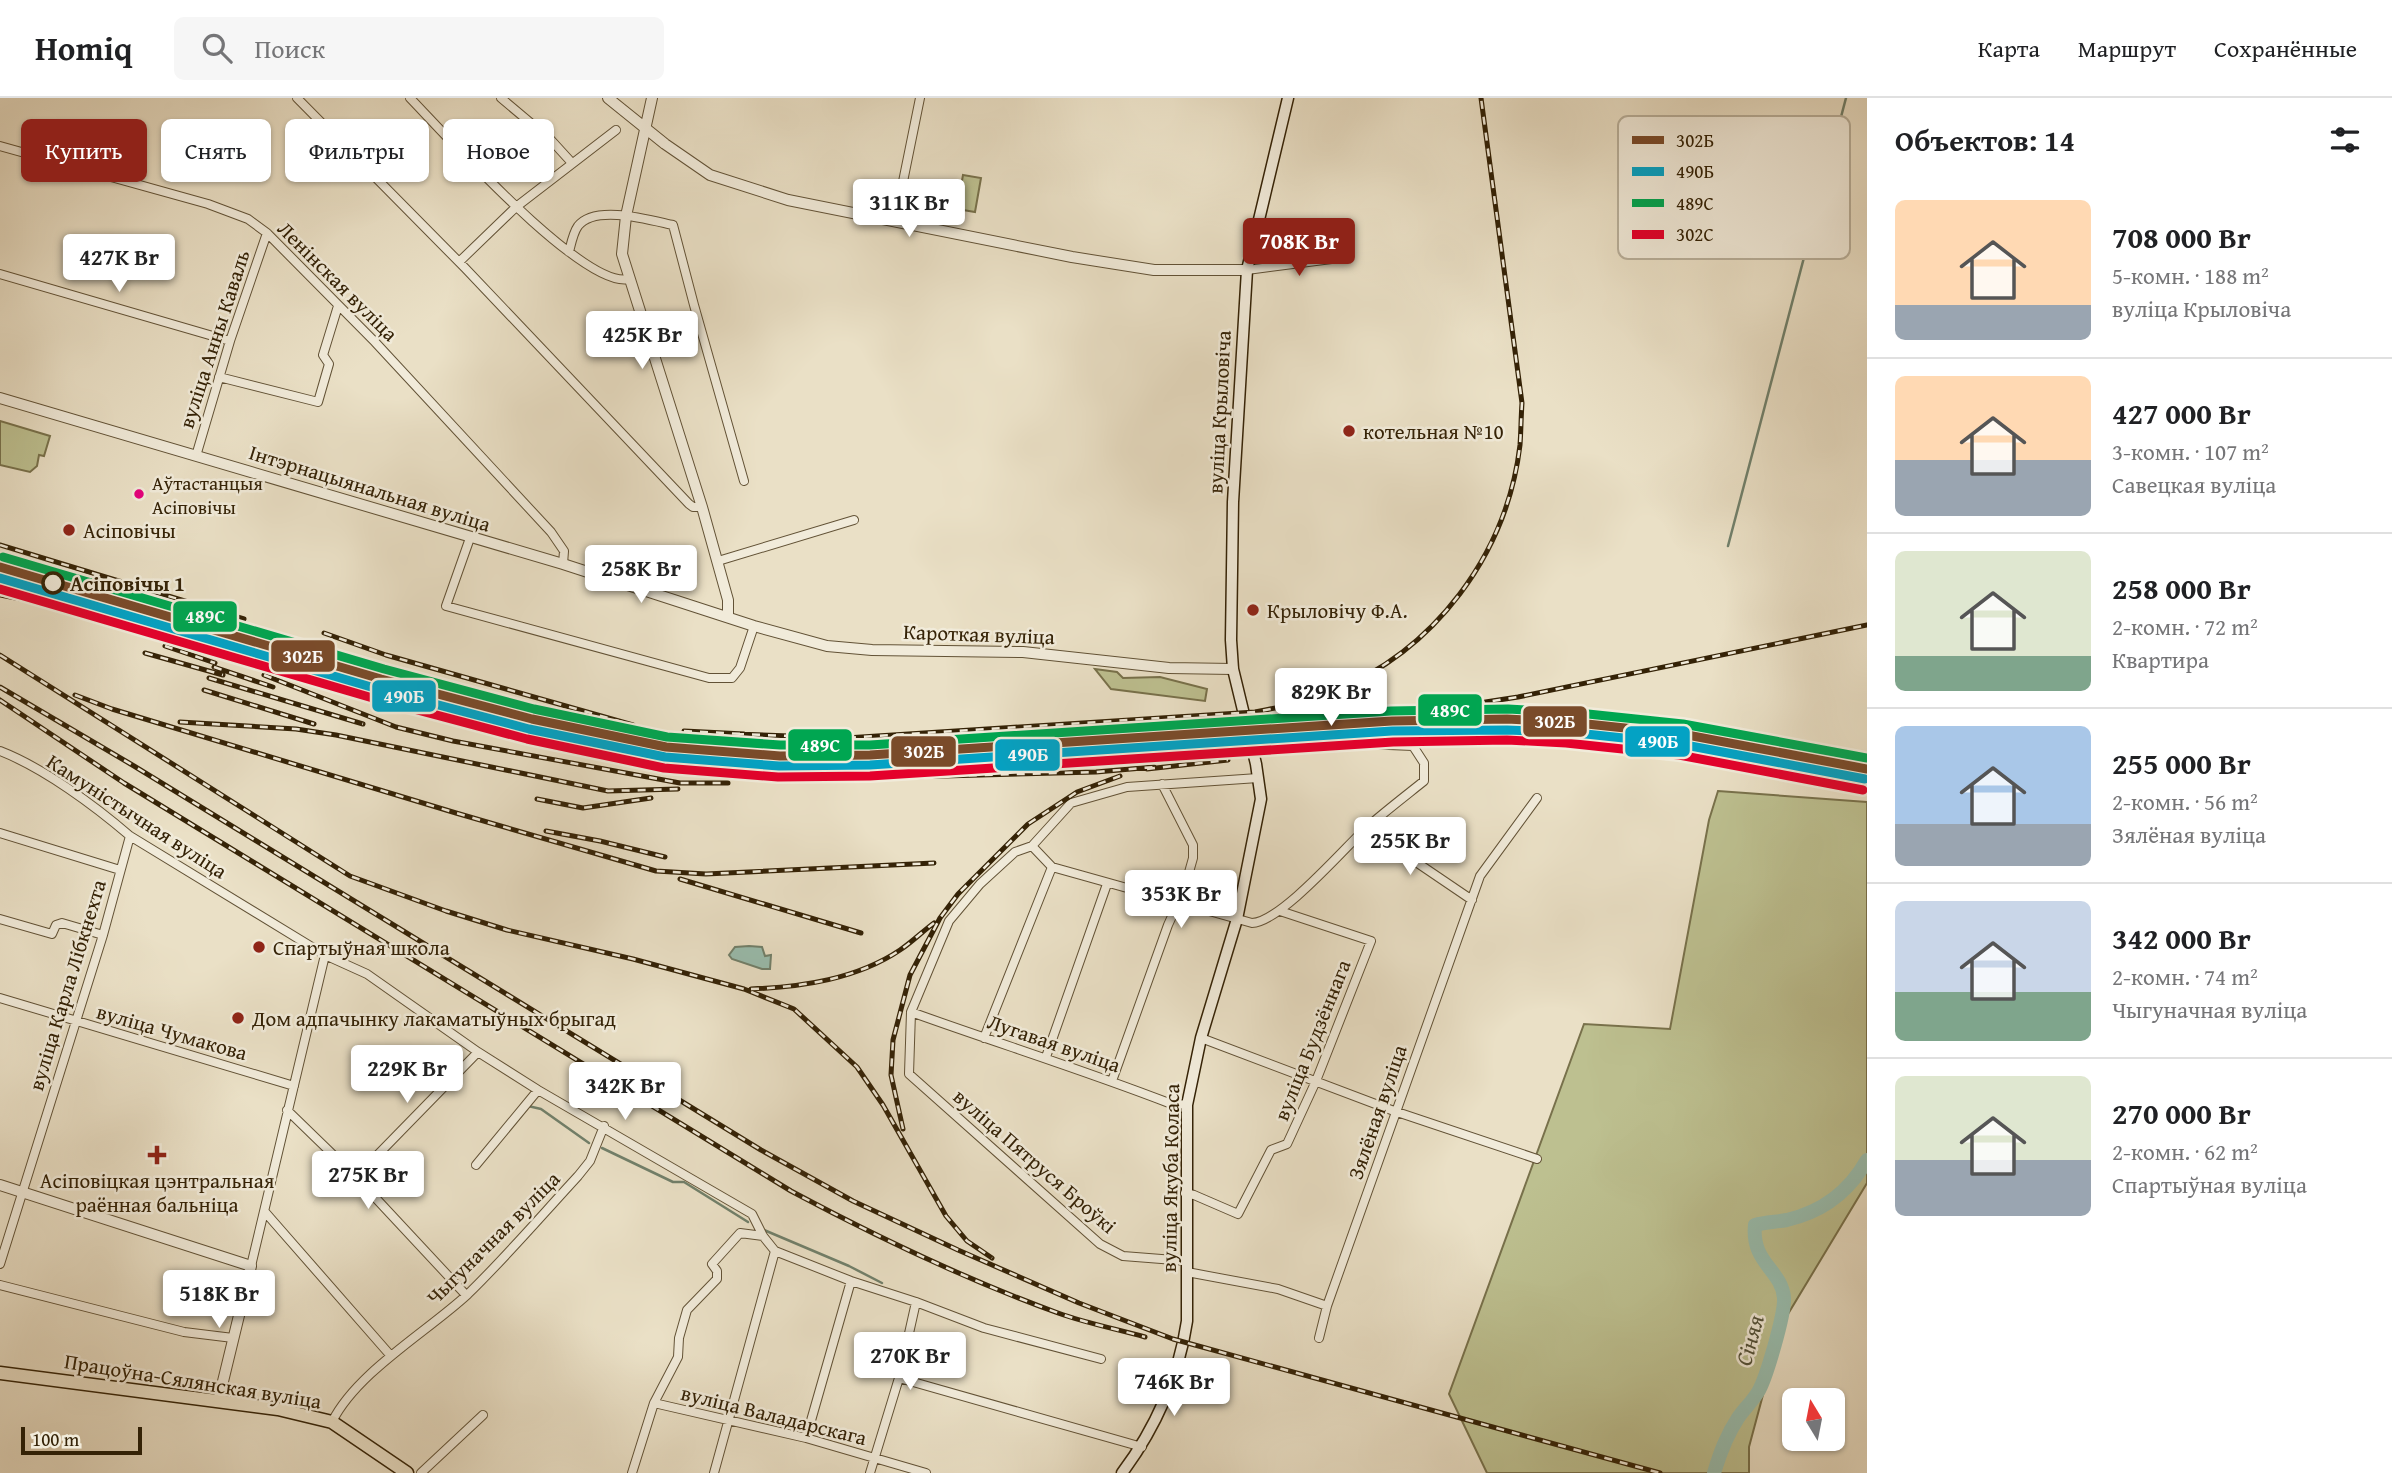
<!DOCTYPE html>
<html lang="ru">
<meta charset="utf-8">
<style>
:root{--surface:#fff;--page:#f6f6f6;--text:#202124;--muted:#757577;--line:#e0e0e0;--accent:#8f2418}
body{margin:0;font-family:"Gentium Book Plus",serif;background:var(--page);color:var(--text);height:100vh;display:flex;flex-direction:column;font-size:26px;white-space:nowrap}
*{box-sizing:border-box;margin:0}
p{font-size:23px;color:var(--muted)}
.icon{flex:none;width:38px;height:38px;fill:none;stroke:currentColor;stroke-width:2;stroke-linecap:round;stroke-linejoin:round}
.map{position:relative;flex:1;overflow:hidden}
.side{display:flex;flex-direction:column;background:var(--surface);width:525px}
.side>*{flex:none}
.top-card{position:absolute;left:21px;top:21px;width:665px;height:63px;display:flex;gap:14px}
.needle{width:46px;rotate:350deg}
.fabs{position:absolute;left:1782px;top:1290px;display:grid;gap:14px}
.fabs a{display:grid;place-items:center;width:63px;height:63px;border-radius:10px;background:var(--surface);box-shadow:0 2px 5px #0004;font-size:35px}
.scale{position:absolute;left:21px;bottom:18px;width:121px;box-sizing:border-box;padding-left:7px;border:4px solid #342206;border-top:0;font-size:19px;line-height:24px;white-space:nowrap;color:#342206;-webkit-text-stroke:5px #f1ebda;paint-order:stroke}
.price{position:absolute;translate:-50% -60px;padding:0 16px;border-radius:7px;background:#fff;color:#222;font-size:23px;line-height:46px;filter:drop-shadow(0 2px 4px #0008)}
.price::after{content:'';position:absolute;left:50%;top:42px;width:21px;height:16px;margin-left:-10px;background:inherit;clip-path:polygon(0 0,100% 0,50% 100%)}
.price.current{background:var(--accent);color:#fff}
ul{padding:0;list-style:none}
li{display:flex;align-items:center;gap:21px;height:175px;padding:0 28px}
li+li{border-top:2px solid var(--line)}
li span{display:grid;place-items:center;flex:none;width:196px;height:140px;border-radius:10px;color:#555}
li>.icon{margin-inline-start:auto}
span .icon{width:84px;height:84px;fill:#fffc;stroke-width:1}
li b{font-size:30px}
h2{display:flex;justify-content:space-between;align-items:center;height:84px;padding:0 28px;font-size:30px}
.pill{padding:0 24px;border-radius:10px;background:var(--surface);box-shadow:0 2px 5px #0004;font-size:24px;line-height:63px}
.pill.current{background:var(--accent);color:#fff}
header{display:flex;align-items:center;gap:42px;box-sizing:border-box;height:98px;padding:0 35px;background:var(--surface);border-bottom:2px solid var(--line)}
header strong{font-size:33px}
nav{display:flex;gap:38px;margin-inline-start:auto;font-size:24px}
.search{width:490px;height:63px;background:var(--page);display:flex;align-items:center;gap:18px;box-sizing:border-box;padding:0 24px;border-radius:10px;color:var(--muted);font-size:26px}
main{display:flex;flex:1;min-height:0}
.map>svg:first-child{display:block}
.green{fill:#bdc090;stroke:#78714b;stroke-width:2}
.water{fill:#99beaf;stroke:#71806b;stroke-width:2}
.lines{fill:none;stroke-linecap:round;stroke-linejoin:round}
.stream{stroke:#71806b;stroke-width:2.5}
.river{stroke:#99beaf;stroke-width:14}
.minor-casing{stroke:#625236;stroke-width:10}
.tertiary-casing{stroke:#625236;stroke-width:12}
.secondary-casing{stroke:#342206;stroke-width:13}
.primary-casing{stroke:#342206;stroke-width:15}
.minor{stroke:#f1ebda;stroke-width:8}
.tertiary{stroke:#f1ebda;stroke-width:10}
.secondary{stroke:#f1ebda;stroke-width:10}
.primary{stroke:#eae0c6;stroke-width:12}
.rail-casing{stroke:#342206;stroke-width:5}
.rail{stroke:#f1ebda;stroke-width:2.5;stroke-dasharray:8;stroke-linecap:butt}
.rail-1-casing{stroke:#f1ebda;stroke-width:14}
.rail-2-casing{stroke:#f1ebda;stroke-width:14}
.rail-3-casing{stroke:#f1ebda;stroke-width:14}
.rail-4-casing{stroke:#f1ebda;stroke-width:14}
.rail-1{stroke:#7a4b2a;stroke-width:9}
.rail-2{stroke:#03a2c4;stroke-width:9}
.rail-3{stroke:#00a651;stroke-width:9}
.rail-4{stroke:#e4002b;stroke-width:9}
.poi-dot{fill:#8f2418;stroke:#f1ebda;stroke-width:2.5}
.bus-dot{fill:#e5007d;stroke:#f1ebda;stroke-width:2.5}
.stop-dot{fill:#f1ebda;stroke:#342206;stroke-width:3.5}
.labels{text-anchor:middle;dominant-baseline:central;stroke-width:5;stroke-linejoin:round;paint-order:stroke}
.bus-label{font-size:19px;fill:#342206;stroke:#f1ebda;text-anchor:start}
.street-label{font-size:21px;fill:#342206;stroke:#f1ebda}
.poi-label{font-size:21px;fill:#342206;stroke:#f1ebda;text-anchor:start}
.stop-label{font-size:21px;font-weight:bold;fill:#342206;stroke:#f1ebda;text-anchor:start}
.water-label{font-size:23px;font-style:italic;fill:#525139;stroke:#f1ebda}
.key{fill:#f1ebda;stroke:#b8af9a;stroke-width:2}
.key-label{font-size:19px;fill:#342206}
.line-badge{stroke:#f1ebda;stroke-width:2.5}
.badge-label{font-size:19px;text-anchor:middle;font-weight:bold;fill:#fff}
</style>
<header>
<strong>Homiq</strong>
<div class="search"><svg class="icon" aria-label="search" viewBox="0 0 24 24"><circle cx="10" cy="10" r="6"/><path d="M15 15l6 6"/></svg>Поиск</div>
<nav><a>Карта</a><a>Маршрут</a><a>Сохранённые</a></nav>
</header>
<main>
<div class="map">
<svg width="1867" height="1375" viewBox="0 0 1867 1375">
<rect width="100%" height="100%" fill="#eae0c6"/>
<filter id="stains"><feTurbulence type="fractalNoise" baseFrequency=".00286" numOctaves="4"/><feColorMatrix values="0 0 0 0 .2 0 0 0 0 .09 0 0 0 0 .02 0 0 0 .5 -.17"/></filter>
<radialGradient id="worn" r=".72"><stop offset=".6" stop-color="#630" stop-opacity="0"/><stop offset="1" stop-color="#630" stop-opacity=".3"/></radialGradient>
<path class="green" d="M963,77L981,80L975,114L957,111Z
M0,323L50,338L44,358L39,357L37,368L30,374L0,367Z
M1095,571L1117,574L1123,580L1160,579L1207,591L1205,603L1111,591Z
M1718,693L1867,704V1085L1782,1226L1749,1349V1375H1487L1449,1296L1584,926L1670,931L1709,722Z"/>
<path class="water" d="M749,848L762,849L765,858L771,857L770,871H762L732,861L729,857L735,849Z"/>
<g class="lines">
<path class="stream" d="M1728,448L1846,0
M528,1008L541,1011L589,1045
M602,1050L673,1084H684L748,1124
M764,1132L849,1168L882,1185"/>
<path class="river" d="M1714,1375C1720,1355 1726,1338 1738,1320C1744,1311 1752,1304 1758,1294C1766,1281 1785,1216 1784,1200C1782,1172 1751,1165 1755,1127C1765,1124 1776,1124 1787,1122C1822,1114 1849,1094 1867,1062"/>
<g class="minor-casing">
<path id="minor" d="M297,0L465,170L689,406L693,409H702
M410,0C444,35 584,192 629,181
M501,0L551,42L572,65
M0,48L208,106L248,121L267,135L375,244L551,434L564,453L563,466
M895,123L920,0
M569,154C571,146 573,135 578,128C595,106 650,122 673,127L694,207L744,383
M459,164L516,109L616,32
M1247,172L1347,159
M0,176L230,243
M219,279L318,304L329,266L323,257L338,208
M196,358L230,243L267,135
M470,440L446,508L709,580H732L740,570L754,528
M718,463L854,422
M0,653C44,670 95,708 130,738L325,857L367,876L478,954L538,992L752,1116L763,1138L775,1153L851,1183L916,1204L984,1230L1101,1261
M1366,730L1472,802
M0,735L120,772
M1032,748L1052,769L1252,825C1280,824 1341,754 1364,732C1383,715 1404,699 1424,683V665L1413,648L1292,643L1252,651
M0,821L52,836L56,827L62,825L103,837
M0,900L294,988
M911,914C997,945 1084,972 1169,1005L1187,1007
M984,940L1052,769
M1201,940L1394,1013L1537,1061
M1046,959L1107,786
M1112,983L1168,827L1184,792L1193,760V747L1162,686
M287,1012L356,1079L466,1197
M476,1067L538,992
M356,1079L478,954
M1185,1095L1194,1097L1238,1116L1271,1052L1287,1046L1316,983L1371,843L1280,813
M265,1114L391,1258
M1187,1163L1123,1158L1100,1146L909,976L911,914L949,823L980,786L1015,754L1032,748L1071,705L1127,689L1258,680
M0,1166L103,837L130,738
M251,1168L325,857
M1187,1174L1278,1191L1327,1208
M0,1187L184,1234L233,1240
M1319,1240L1327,1208L1480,778L1537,700
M899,1280L1142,1349
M654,1305L806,1340L926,1375
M332,1324C357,1274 427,1234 468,1196C507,1158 542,1117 578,1078L590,1063L604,1028
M806,1340L851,1183
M421,1375L483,1317
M632,1375L654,1305L678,1259L679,1240L687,1212L717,1181V1173L712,1166L740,1135L763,1138
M714,1375L775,1153
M870,1375L899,1280L916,1204"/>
</g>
<g class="tertiary-casing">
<path id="tertiary" d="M608,0L665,46L710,77L788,102L1072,159L1154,172H1247
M652,0L626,118L622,156L702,409L728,502V518
M0,300L563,466L754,528L827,548L872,552L1023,554L1169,570L1233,571
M0,1087L251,1168L218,1304"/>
</g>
<g class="secondary-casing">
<path id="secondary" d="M1122,1375C1155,1331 1179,1278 1187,1223V1007L1201,940L1237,821L1261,701L1256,666L1233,571L1231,542L1233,404L1247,172L1288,0"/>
</g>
<g class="primary-casing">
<path id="primary" d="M0,1275L278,1311L332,1324L407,1375"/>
</g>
<use href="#minor" class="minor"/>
<use href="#tertiary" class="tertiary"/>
<use href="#secondary" class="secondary"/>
<use href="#primary" class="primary"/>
<g class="rail-casing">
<path id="rail" d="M0,447L244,521
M0,459L511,609L626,635L704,645L781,651L913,649L1246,627L1440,611L1518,599L1867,527
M0,482L62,500
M54,491L258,552
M0,497L76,512L327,587L538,644L619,663L664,670L759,679L832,681L1096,674L1154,669
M324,535L386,557L633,627
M165,548L215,565
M247,553L381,581
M145,555L223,577
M0,557L350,778L446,813L507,832L633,861L744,891L794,911L857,969L883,1007L946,1118L967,1143L992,1160
M214,569L273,589
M264,577L396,629L453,643L680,685H728
M209,580L363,626
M0,589L134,668L761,1052L853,1103L958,1152L1079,1205L1173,1241L1660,1375
M204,592L314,626
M75,597L112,611L456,715L656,773L706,776L934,765
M0,602L124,685L791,1093C877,1139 967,1182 1058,1215C1086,1225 1116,1231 1145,1239
M180,624L296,631L336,637L608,693L678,691
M684,633L744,636
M736,636L846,640L1255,614C1281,609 1308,604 1332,594C1435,553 1507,456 1520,347C1521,333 1521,319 1522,305L1481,0
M1147,671L1228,662
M537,701L583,710L651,700
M546,733L600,743L665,759
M680,781L861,835
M751,891C802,889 857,881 900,852C912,844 923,833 934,825
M903,1031L891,977L893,942L910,877L940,820L958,796L1028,726L1077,694L1120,678"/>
</g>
<use href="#rail" class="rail"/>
<g class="rail-1-casing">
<path id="rail-1" d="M0,469L381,581L532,621L666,649L780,658L870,657L1392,623L1507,621L1568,624L1682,636L1867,671"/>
</g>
<g class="rail-2-casing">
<path id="rail-2" d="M0,480L378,591L529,631L665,659L779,668L870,667L1392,633L1507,632L1567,634L1680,646L1865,681"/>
</g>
<g class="rail-3-casing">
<path id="rail-3" d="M3,459L384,571L534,611L667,639L780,647H870L1391,613L1508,611L1569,614L1683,626L1867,660"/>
</g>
<g class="rail-4-casing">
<path id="rail-4" d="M0,491L376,601L527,641L664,670L778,679L870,678L1393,644L1507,642L1566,645L1679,657L1863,692"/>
</g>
<use href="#rail-1" class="rail-1"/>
<use href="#rail-2" class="rail-2"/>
<use href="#rail-3" class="rail-3"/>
<use href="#rail-4" class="rail-4"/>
</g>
<g class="poi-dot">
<circle cx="1349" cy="333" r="7"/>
<circle cx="69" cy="432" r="7"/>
<circle cx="1253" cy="512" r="7"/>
<circle cx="259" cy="849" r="7"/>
<circle cx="238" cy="920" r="7"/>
<path d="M153.5 1046.5h7v7h7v7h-7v7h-7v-7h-7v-7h7z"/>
</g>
<circle class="bus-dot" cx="139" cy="396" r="6"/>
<circle class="stop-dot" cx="53" cy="485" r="10"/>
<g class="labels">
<g class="bus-label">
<text x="152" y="385">Аўтастанцыя<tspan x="152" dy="24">Асіповічы</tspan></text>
</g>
<g class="street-label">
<text transform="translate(338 183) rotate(45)">Ленінская вуліца</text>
<text transform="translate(214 241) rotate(-72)">вуліца Анны Каваль</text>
<text transform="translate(1219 314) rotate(-87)">вуліца Крыловіча</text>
<text transform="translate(370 390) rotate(17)">Інтэрнацыянальная вуліца</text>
<text transform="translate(979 536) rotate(2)">Кароткая вуліца</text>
<text transform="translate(137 718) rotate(33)">Камуністычная вуліца</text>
<text transform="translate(67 887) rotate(-73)">вуліца Карла Лібкнехта</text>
<text transform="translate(172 934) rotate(16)">вуліца Чумакова</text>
<text transform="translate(1312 942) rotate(-68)">вуліца Будзённага</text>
<text transform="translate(1054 945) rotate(19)">Лугавая вуліца</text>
<text transform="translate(1377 1014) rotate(-71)">Зялёная вуліца</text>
<text transform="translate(1035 1063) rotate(41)">вуліца Пятруся Броўкі</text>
<text transform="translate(1170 1080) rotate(-89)">вуліца Якуба Коласа</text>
<text transform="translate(493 1140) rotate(-45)">Чыгуначная вуліца</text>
<text transform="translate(193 1283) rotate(9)">Працоўна-Сялянская вуліца</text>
<text transform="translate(774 1317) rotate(14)">вуліца Валадарскага</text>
</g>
<g class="poi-label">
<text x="1363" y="333">котельная №10</text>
<text x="83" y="432">Асіповічы</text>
<text x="1267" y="512">Крыловічу Ф.А.</text>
<text x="273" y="849">Спартыўная школа</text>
<text x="252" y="920">Дом адпачынку лакаматыўных брыгад</text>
<text x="157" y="1082" text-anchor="middle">Асіповіцкая цэнтральная<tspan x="157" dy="24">раённая бальніца</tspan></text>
</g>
<g class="stop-label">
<text x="70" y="485">Асіповічы 1</text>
</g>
<g class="water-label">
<text transform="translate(1749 1242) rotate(-75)">Сіняя</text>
</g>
</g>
<rect x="1618" y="18" width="232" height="143" rx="10" class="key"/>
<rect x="1632" y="38" width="32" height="8" fill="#7a4b2a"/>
<rect x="1632" y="69" width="32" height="9" fill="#03a2c4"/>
<rect x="1632" y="101" width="32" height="8" fill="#00a651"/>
<rect x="1632" y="132" width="32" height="9" fill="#e4002b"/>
<g class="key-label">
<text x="1676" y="49">302Б</text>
<text x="1676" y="80">490Б</text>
<text x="1676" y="112">489С</text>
<text x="1676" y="143">302С</text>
</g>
<g class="line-badge">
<rect x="172" y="502" width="66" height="33" rx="7" fill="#00a651"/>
<rect x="270" y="541" width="66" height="34" rx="7" fill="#7a4b2a"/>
<rect x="371" y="581" width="66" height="34" rx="7" fill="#03a2c4"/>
<rect x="1417" y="595" width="66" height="34" rx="7" fill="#00a651"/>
<rect x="1522" y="607" width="66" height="33" rx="7" fill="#7a4b2a"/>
<rect x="1624" y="627" width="67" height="33" rx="7" fill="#03a2c4"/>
<rect x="787" y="630" width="66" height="34" rx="7" fill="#00a651"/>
<rect x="890" y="637" width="67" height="33" rx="7" fill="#7a4b2a"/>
<rect x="994" y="640" width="67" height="34" rx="7" fill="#03a2c4"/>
</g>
<g class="badge-label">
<text x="205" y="525">489С</text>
<text x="303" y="565">302Б</text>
<text x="404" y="605">490Б</text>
<text x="1450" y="619">489С</text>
<text x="1555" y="630">302Б</text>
<text x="1658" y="650">490Б</text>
<text x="820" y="654">489С</text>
<text x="924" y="660">302Б</text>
<text x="1028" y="663">490Б</text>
</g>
<rect width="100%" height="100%" filter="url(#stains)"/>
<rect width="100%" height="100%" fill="url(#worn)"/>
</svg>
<div class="fabs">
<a><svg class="needle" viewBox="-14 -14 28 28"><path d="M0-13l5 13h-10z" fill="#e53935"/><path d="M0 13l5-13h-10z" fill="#757577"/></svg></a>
</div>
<div class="scale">100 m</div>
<b class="price" style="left:909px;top:141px">311K Br</b>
<b class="price current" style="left:1299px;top:180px">708K Br</b>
<b class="price" style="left:119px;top:196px">427K Br</b>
<b class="price" style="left:642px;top:273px">425K Br</b>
<b class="price" style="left:641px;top:507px">258K Br</b>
<b class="price" style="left:1331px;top:630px">829K Br</b>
<b class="price" style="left:1410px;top:779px">255K Br</b>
<b class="price" style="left:1181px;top:832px">353K Br</b>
<b class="price" style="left:407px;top:1007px">229K Br</b>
<b class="price" style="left:625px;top:1024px">342K Br</b>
<b class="price" style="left:368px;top:1113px">275K Br</b>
<b class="price" style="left:219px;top:1232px">518K Br</b>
<b class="price" style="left:910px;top:1294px">270K Br</b>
<b class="price" style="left:1174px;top:1320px">746K Br</b>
<div class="top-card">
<a class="pill current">Купить</a>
<a class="pill">Снять</a>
<a class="pill">Фильтры</a>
<a class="pill">Новое</a>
</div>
</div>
<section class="side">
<h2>Объектов: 14<svg class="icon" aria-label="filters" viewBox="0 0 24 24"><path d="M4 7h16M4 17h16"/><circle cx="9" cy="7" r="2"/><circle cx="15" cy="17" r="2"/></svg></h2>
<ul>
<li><span style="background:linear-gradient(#ffd9b3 75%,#9aa5b1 0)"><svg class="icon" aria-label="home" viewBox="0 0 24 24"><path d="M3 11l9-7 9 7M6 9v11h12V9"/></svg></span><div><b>708 000 Br</b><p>5-комн. · 188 m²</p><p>вуліца Крыловіча</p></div></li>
<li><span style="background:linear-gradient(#ffd9b3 60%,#9aa5b1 0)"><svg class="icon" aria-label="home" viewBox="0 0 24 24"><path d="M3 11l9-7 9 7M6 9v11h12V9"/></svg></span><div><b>427 000 Br</b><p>3-комн. · 107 m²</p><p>Савецкая вуліца</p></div></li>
<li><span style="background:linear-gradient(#dfe7d0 75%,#7fa58c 0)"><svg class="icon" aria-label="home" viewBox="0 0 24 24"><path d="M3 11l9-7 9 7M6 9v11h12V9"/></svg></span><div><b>258 000 Br</b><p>2-комн. · 72 m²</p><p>Квартира</p></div></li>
<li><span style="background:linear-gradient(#a9c7e8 70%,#9aa5b1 0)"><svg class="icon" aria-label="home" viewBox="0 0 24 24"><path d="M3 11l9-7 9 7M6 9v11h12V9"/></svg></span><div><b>255 000 Br</b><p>2-комн. · 56 m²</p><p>Зялёная вуліца</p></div></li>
<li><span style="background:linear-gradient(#c9d6e8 65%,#7fa58c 0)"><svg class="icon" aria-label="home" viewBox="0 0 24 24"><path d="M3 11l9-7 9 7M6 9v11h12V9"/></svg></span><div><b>342 000 Br</b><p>2-комн. · 74 m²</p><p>Чыгуначная вуліца</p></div></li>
<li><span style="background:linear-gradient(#dfe7d0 60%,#9aa5b1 0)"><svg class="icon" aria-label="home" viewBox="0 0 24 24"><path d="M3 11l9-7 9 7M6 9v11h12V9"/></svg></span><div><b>270 000 Br</b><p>2-комн. · 62 m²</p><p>Спартыўная вуліца</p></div></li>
</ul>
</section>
</main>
